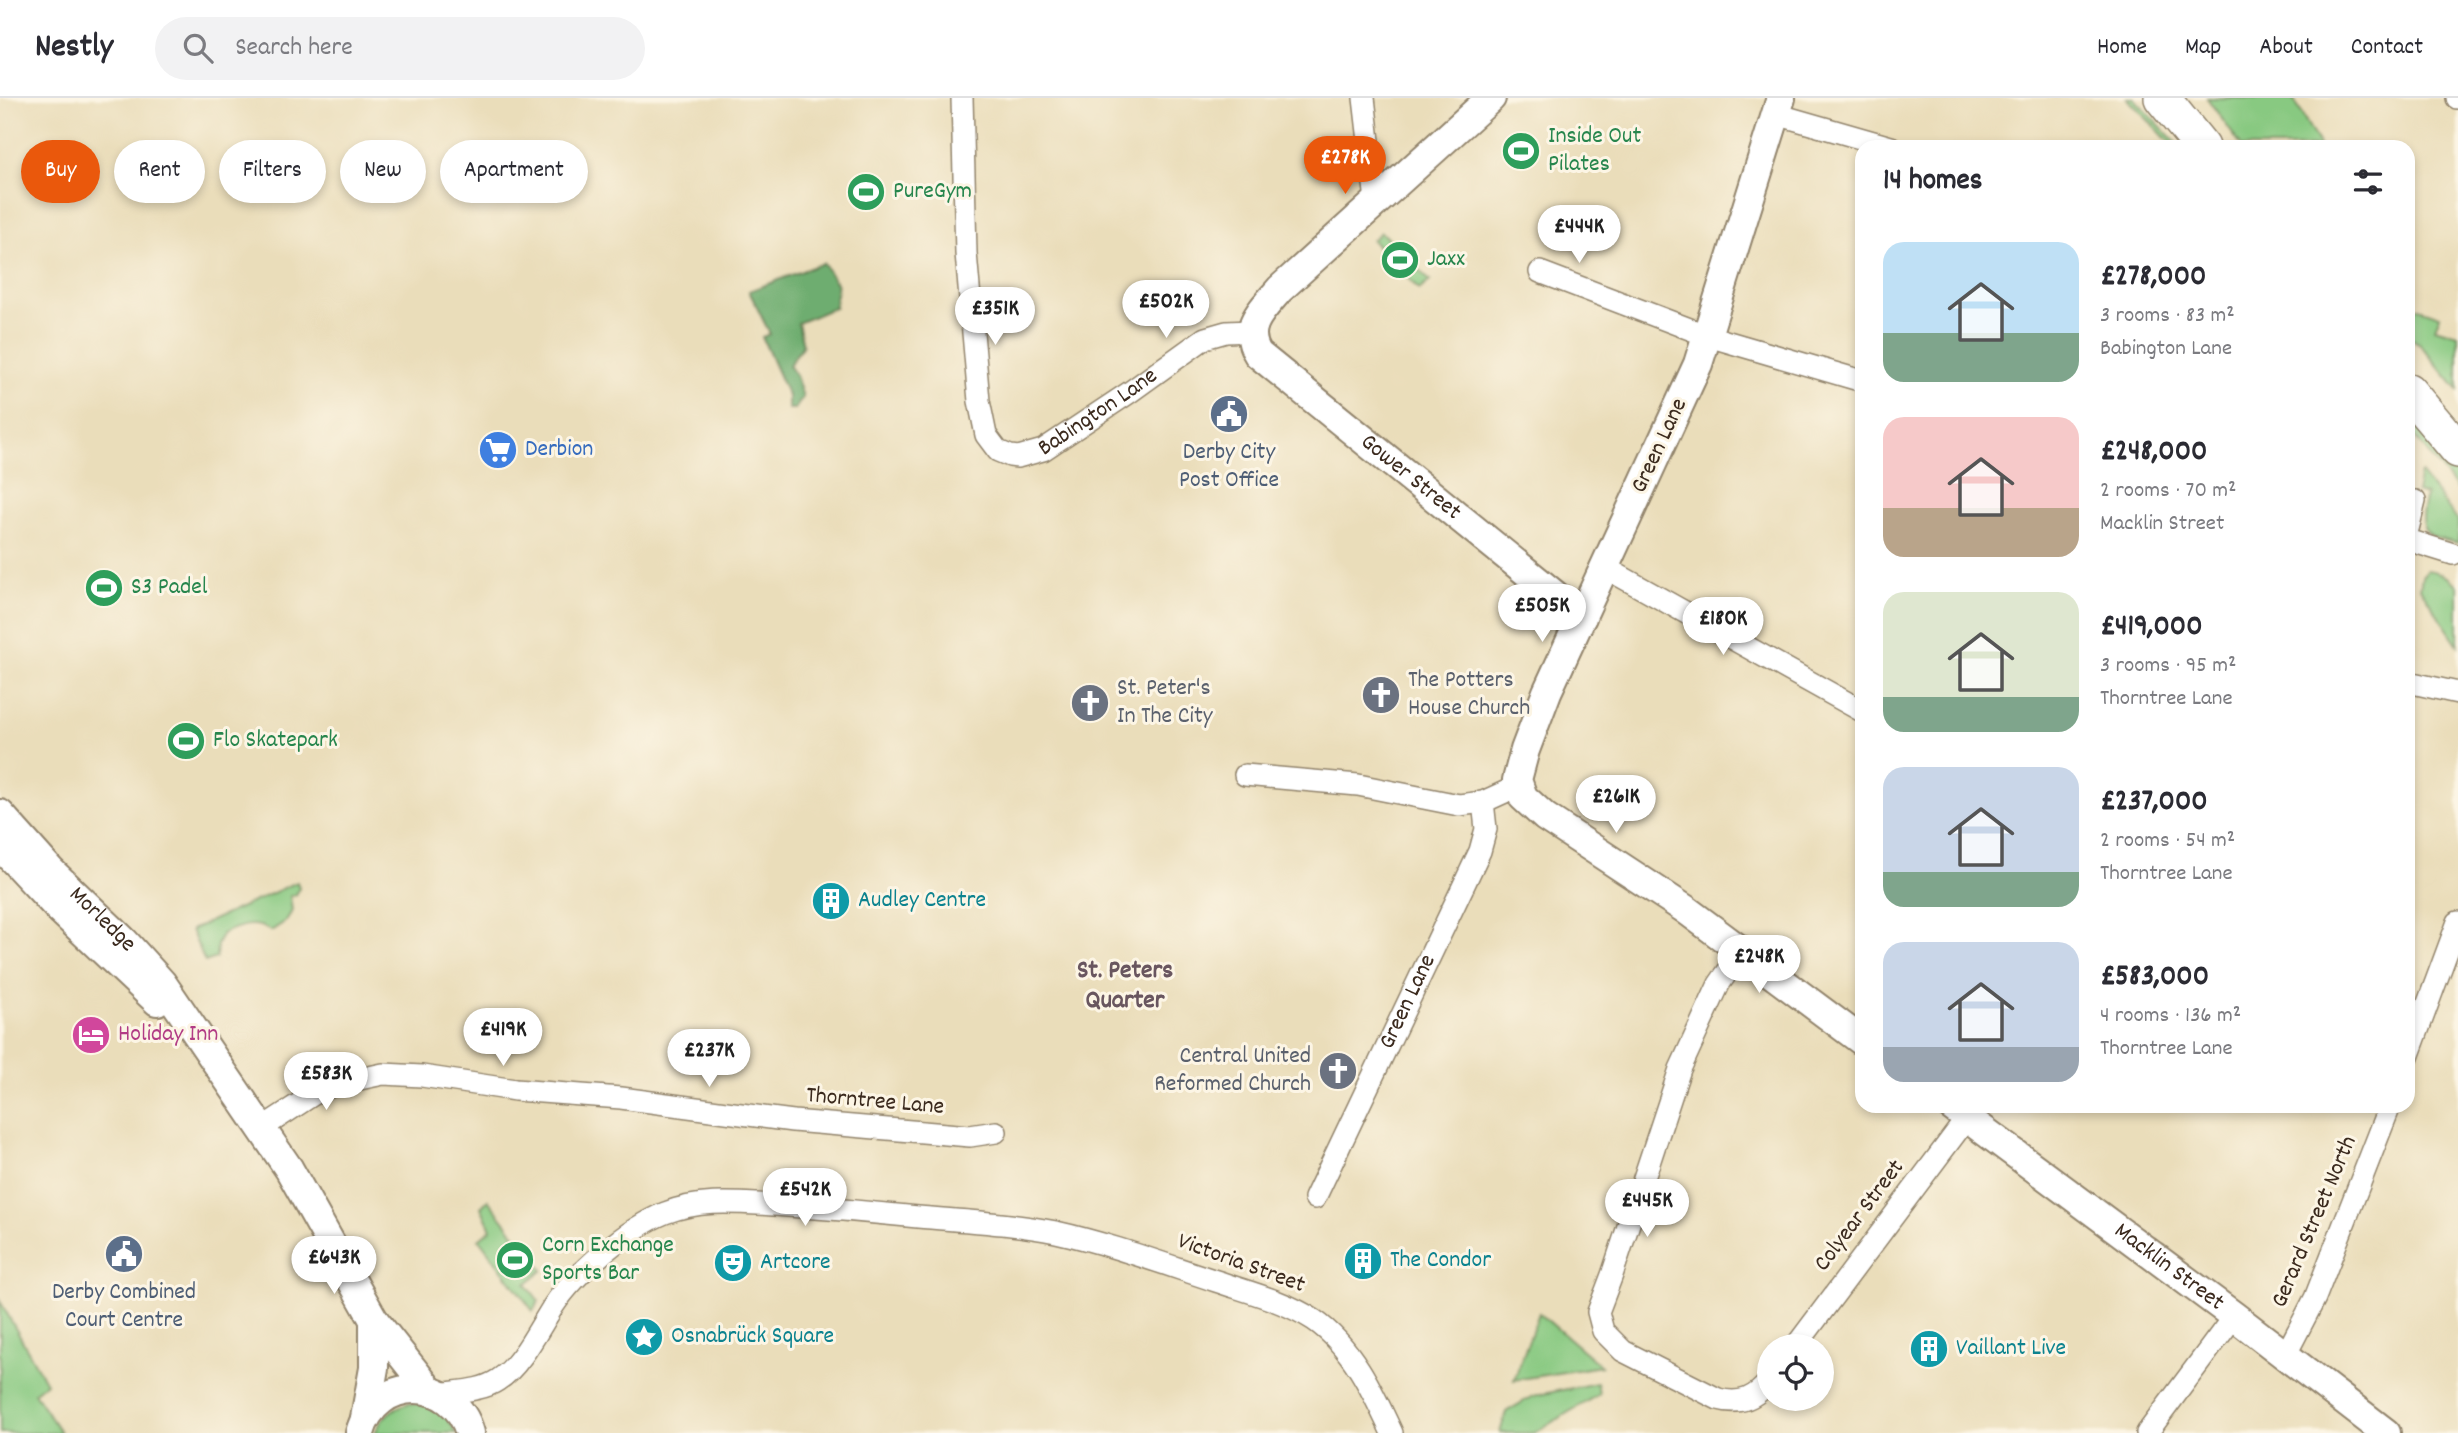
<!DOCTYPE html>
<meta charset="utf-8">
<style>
:root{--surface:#fff;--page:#f2f2f3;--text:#2b2b33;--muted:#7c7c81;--line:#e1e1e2;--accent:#ea580c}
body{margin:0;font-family:Dekko,sans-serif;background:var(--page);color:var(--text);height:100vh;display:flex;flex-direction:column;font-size:26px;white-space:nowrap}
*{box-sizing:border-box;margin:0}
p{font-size:23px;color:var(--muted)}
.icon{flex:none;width:38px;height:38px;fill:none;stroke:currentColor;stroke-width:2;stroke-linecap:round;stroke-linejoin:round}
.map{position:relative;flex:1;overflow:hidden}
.panel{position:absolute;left:1855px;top:42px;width:560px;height:973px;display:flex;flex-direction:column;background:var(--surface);border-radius:21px;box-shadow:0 4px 10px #0003}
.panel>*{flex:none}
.hud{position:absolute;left:21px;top:42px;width:665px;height:63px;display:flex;gap:14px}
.controls{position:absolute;left:1757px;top:1236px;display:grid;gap:14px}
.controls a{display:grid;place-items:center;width:77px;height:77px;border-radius:50%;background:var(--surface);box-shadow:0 4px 10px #0003;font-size:35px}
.price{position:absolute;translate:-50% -60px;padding:0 16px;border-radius:24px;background:#fff;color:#222;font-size:23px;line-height:46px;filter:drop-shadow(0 2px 4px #0008)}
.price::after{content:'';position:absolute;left:50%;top:42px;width:21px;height:16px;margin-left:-10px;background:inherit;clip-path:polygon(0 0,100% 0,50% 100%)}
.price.active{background:var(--accent);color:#fff}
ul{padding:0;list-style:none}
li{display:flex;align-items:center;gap:21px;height:175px;padding:0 28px}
li span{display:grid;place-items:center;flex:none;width:196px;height:140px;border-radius:21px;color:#555}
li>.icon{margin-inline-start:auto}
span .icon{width:84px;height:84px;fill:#fffc;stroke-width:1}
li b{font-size:30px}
h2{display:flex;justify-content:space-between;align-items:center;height:84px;padding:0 28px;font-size:30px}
.chip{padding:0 24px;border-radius:32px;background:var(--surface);box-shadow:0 4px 10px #0003;font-size:24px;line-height:63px}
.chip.active{background:var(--accent);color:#fff}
header{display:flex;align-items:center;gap:42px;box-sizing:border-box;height:98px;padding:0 35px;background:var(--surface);border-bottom:2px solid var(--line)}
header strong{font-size:33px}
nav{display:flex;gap:38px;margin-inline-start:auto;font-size:24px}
.search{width:490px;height:63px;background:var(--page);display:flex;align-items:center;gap:18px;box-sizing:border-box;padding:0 24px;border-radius:38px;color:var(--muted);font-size:26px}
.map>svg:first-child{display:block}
.green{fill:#88c981;stroke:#627a50;stroke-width:2}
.forest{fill:#6ead6f;stroke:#546c46;stroke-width:2}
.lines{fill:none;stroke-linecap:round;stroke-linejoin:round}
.minor-casing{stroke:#92846c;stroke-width:24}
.tertiary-casing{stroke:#92846c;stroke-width:32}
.primary-casing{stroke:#92846c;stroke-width:38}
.minor{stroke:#fff;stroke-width:21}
.tertiary{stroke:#fff;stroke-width:28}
.primary{stroke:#fff;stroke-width:35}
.labels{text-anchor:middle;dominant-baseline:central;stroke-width:6;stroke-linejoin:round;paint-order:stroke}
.leisure-label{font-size:24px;fill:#27864d;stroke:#fcf5e5;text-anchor:start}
.street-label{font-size:24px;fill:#3b2a1e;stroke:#fcf5e5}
.shop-label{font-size:24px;fill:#366cbe;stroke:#fcf5e5;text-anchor:start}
.service-label{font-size:24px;fill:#4e5e75;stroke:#fcf5e5}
.worship-label{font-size:24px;fill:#5b616d;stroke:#fcf5e5;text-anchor:start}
.culture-label{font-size:24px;fill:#0d838f;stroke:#fcf5e5;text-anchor:start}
.hotel-label{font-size:24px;fill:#b23c85;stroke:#fcf5e5;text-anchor:start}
.neighbourhood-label{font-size:26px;font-weight:bold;fill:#69565f;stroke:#fcf5e5}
</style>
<header>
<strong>Nestly</strong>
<div class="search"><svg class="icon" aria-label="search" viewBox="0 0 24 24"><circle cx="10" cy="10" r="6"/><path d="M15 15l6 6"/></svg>Search here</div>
<nav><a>Home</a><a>Map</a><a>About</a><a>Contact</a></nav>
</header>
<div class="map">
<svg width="2458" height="1335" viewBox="0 0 2458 1335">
<rect width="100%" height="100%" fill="#fcf5e5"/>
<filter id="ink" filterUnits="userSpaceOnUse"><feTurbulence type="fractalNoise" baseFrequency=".0143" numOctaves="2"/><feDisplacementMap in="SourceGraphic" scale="14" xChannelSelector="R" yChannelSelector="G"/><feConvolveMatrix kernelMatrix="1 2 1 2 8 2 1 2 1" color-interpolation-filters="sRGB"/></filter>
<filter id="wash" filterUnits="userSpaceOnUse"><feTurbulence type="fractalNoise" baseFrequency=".00686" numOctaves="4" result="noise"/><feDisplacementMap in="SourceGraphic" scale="28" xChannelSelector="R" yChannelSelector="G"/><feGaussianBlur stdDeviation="1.57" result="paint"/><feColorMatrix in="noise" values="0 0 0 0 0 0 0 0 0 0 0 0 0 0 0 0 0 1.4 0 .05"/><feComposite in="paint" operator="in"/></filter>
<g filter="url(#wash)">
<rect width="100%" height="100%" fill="#eaddba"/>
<path class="green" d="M2127,0H2134L2180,49H2174Z
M2207,0H2293L2320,49H2242Z
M1381,134L1430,183L1419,192L1372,142Z
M2408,207L2440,218L2435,230L2458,237V292L2419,245L2408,239Z
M2408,316L2458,375V393L2408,330Z
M2420,375L2458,423V445C2422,439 2417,432 2426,397L2416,394Z
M2427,472C2440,473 2449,479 2458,487V547L2420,490L2422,478Z
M297,784L299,790L296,797L290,798L292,813L286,823L271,833C254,822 239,828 222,836L217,847L216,860L205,864L191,832Z
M488,1102L543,1172L526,1186L539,1203L533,1213L479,1141L491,1131L481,1109Z
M0,1203L46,1285L34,1295L61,1335H0Z
M1539,1215L1601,1268L1514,1282Z
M1597,1285L1599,1296L1534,1335H1500L1506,1314L1533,1298Z
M409,1305C432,1306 446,1314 456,1335H375C382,1318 392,1310 409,1305Z"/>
<path class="forest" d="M823,165L837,186L835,209L798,225L803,247L789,267L796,278L803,299L795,311H788V298L762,239L770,236L749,193Z"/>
</g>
<g filter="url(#ink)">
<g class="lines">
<g class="minor-casing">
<g id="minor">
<path id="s1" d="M962,0L966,155L979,303L986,337L998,353L1010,358L1018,359L1043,352L1130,294L1205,240L1226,234L1251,233"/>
<path d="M1364,0L1376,103"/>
<path d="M2457,0H2458"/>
<path d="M1776,16L1891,49"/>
<path d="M1540,174L1708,238L1862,283"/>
<path d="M2408,431L2415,403"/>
<path d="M2408,442L2453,456"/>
<path d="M1604,469L1862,613"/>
<path d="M2408,584L2458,595"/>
<path d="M1245,677L1358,687L1459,707L1483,704L1518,688"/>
<path d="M1742,853L1719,886L1680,971L1612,1177L1598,1214L1603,1233L1623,1253L1718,1301C1740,1307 1756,1300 1769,1283"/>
<path d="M2408,959L2458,824"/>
<path d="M262,1030L314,996L336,986L383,976L422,978L515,992L621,1000L793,1023L970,1038L996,1034"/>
<path id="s2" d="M1315,1100L1480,753L1486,731L1483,704"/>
<path d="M1796,1248L1967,1020"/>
<path d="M2285,1258L2315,1200L2390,1008"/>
<path d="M439,1296C458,1293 482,1293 498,1282C521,1268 539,1230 554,1207C576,1174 628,1130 665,1115C700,1101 737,1105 774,1107C822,1110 870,1114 918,1119C964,1123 1011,1125 1056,1134C1110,1146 1164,1166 1216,1183C1248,1194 1285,1203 1314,1222C1352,1248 1373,1294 1392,1335"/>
<path d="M2147,1335L2234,1218"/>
</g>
</g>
<g class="tertiary-casing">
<g id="tertiary">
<path id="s3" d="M1491,0L1280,191C1263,211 1241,229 1258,256L1582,519"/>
<path d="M1781,0L1698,266L1547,594L1525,652L1517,682L1523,699L1545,719L1685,811L1862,943"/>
<path id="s4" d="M0,716L50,772L123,842L162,885L289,1071L374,1222L430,1293"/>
<path d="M0,748L57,809L157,903"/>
<path id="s5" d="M1951,1008L2234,1218L2386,1335"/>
<path d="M365,1320L374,1270V1222"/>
<path d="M360,1335C376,1276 454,1277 470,1335"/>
</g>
</g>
<g class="primary-casing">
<path id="primary" d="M2162,0L2202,49
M2408,293L2458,352"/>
</g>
<use href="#minor" class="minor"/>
<use href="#tertiary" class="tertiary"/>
<use href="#primary" class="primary"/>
</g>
</g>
<defs>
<g id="stadium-disc" transform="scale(2.0125)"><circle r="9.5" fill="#2e9e5b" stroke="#fcf5e5"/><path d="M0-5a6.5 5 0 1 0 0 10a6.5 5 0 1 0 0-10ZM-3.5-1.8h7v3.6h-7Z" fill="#fff"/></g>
<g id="civic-disc" transform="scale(2.0125)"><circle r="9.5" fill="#5c6f8a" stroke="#fcf5e5"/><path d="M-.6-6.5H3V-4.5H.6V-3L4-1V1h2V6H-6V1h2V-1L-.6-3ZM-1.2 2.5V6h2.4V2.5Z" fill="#fff"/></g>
<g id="supermarket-disc" transform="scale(2.0125)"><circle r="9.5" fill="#3f7fe0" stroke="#fcf5e5"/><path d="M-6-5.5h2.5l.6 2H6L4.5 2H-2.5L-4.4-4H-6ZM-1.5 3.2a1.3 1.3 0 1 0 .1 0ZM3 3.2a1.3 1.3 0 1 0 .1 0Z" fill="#fff"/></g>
<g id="church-disc" transform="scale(2.0125)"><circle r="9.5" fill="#6b7280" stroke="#fcf5e5"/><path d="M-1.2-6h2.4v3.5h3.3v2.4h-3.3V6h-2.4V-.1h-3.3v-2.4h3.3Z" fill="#fff"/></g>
<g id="building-disc" transform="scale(2.0125)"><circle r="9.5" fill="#0f9aa8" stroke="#fcf5e5"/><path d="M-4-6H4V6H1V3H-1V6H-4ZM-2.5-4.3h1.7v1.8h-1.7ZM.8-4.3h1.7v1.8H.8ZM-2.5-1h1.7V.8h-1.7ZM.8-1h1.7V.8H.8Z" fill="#fff"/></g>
<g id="hotel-disc" transform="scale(2.0125)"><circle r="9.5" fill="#d1479c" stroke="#fcf5e5"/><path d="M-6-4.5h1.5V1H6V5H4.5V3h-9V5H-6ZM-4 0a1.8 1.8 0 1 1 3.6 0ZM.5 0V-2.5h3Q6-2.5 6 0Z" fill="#fff"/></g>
<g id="theatre-disc" transform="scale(2.0125)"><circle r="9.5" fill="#0f9aa8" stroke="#fcf5e5"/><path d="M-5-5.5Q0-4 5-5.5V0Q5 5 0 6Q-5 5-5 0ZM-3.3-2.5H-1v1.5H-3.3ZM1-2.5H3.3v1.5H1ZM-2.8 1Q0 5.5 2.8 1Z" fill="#fff"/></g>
<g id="sight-disc" transform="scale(2.0125)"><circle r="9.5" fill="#0f9aa8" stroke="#fcf5e5"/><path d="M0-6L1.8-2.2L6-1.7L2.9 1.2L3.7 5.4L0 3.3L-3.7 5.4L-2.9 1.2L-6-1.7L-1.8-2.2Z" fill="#fff"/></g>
</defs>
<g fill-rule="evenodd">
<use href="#stadium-disc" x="1521" y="53"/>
<use href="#stadium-disc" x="866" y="94"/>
<use href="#stadium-disc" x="1400" y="162"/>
<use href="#civic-disc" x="1229" y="316"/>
<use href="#supermarket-disc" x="498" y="352"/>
<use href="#stadium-disc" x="104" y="490"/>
<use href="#church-disc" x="1381" y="597"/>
<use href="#church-disc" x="1090" y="605"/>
<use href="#stadium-disc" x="186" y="643"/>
<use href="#building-disc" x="831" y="803"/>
<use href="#hotel-disc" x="91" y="937"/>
<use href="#church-disc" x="1338" y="973"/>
<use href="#civic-disc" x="124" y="1156"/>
<use href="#stadium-disc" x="515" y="1162"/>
<use href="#building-disc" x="1363" y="1163"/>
<use href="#theatre-disc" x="733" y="1165"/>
<use href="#sight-disc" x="644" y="1239"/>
<use href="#building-disc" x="1929" y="1251"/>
</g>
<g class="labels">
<g class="leisure-label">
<text x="1548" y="39">Inside Out<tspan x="1548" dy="28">Pilates</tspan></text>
<text x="893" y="94">PureGym</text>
<text x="1427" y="162">Jaxx</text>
<text x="131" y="490">S3 Padel</text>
<text x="213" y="643">Flo Skatepark</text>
<text x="542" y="1148">Corn Exchange<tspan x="542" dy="28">Sports Bar</tspan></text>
</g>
<g class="street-label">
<text stroke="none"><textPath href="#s1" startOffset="472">Babington Lane</textPath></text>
<text transform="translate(1660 348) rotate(-65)">Green Lane</text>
<text stroke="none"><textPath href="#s3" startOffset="556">Gower Street</textPath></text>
<text stroke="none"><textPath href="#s4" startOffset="147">Morledge</textPath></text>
<text stroke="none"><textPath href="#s2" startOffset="217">Green Lane</textPath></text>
<text transform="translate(875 1004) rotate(5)">Thorntree Lane</text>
<text transform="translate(1860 1118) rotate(-53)">Colyear Street</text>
<text transform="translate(2315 1124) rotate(-67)">Gerard Street North</text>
<text transform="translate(1241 1166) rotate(20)">Victoria Street</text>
<text stroke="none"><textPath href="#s5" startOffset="271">Macklin Street</textPath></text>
</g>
<g class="shop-label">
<text x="525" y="352">Derbion</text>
</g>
<g class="service-label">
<text x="1229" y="355">Derby City<tspan x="1229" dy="28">Post Office</tspan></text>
<text x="124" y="1195">Derby Combined<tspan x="124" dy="28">Court Centre</tspan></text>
</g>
<g class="worship-label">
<text x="1408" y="583">The Potters<tspan x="1408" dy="28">House Church</tspan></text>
<text x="1117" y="591">St. Peter's<tspan x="1117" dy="28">In The City</tspan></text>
<text x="1311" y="959" text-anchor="end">Central United<tspan x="1311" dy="28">Reformed Church</tspan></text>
</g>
<g class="culture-label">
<text x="858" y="803">Audley Centre</text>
<text x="1390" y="1163">The Condor</text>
<text x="760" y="1165">Artcore</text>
<text x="671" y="1239">Osnabrück Square</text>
<text x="1956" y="1251">Vaillant Live</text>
</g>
<g class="hotel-label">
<text x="118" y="937">Holiday Inn</text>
</g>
<g class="neighbourhood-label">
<text x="1125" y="873">St. Peters<tspan x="1125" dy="30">Quarter</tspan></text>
</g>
</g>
</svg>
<div class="controls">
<a><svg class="icon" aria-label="locate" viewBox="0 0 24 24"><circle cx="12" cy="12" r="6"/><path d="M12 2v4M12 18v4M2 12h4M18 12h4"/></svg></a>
</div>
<b class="price active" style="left:1345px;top:98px">£278K</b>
<b class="price" style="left:1579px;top:167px">£444K</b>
<b class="price" style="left:1166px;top:242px">£502K</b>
<b class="price" style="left:995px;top:249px">£351K</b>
<b class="price" style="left:1542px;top:546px">£505K</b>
<b class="price" style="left:1723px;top:559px">£180K</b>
<b class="price" style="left:1616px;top:737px">£261K</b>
<b class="price" style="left:1759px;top:897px">£248K</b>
<b class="price" style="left:503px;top:970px">£419K</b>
<b class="price" style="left:709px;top:991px">£237K</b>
<b class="price" style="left:326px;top:1014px">£583K</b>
<b class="price" style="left:805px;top:1130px">£542K</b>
<b class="price" style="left:1647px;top:1141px">£445K</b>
<b class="price" style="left:334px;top:1198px">£643K</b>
<div class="hud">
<a class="chip active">Buy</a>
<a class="chip">Rent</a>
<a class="chip">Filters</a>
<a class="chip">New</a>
<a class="chip">Apartment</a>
</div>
<section class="panel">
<h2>14 homes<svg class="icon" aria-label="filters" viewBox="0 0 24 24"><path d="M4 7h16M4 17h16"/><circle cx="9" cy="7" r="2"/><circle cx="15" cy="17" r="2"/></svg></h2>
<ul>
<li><span style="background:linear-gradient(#bfe0f5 65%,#7fa58c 0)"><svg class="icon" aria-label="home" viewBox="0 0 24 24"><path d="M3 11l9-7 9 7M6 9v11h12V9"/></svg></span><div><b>£278,000</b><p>3 rooms · 83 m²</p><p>Babington Lane</p></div></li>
<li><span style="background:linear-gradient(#f6c9c9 65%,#b9a48a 0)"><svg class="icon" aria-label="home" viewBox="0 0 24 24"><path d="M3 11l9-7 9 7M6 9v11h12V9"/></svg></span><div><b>£248,000</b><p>2 rooms · 70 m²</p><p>Macklin Street</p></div></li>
<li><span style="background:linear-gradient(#dfe7d0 75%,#7fa58c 0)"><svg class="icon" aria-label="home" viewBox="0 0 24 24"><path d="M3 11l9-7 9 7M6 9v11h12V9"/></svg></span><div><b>£419,000</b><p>3 rooms · 95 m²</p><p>Thorntree Lane</p></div></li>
<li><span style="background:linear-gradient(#c9d6e8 75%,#7fa58c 0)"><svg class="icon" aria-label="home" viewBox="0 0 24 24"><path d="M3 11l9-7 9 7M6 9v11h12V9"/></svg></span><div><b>£237,000</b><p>2 rooms · 54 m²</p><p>Thorntree Lane</p></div></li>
<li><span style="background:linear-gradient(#c9d6e8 75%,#9aa5b1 0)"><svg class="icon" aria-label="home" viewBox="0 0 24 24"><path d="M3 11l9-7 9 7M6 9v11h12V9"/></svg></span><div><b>£583,000</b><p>4 rooms · 136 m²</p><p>Thorntree Lane</p></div></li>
</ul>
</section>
</div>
